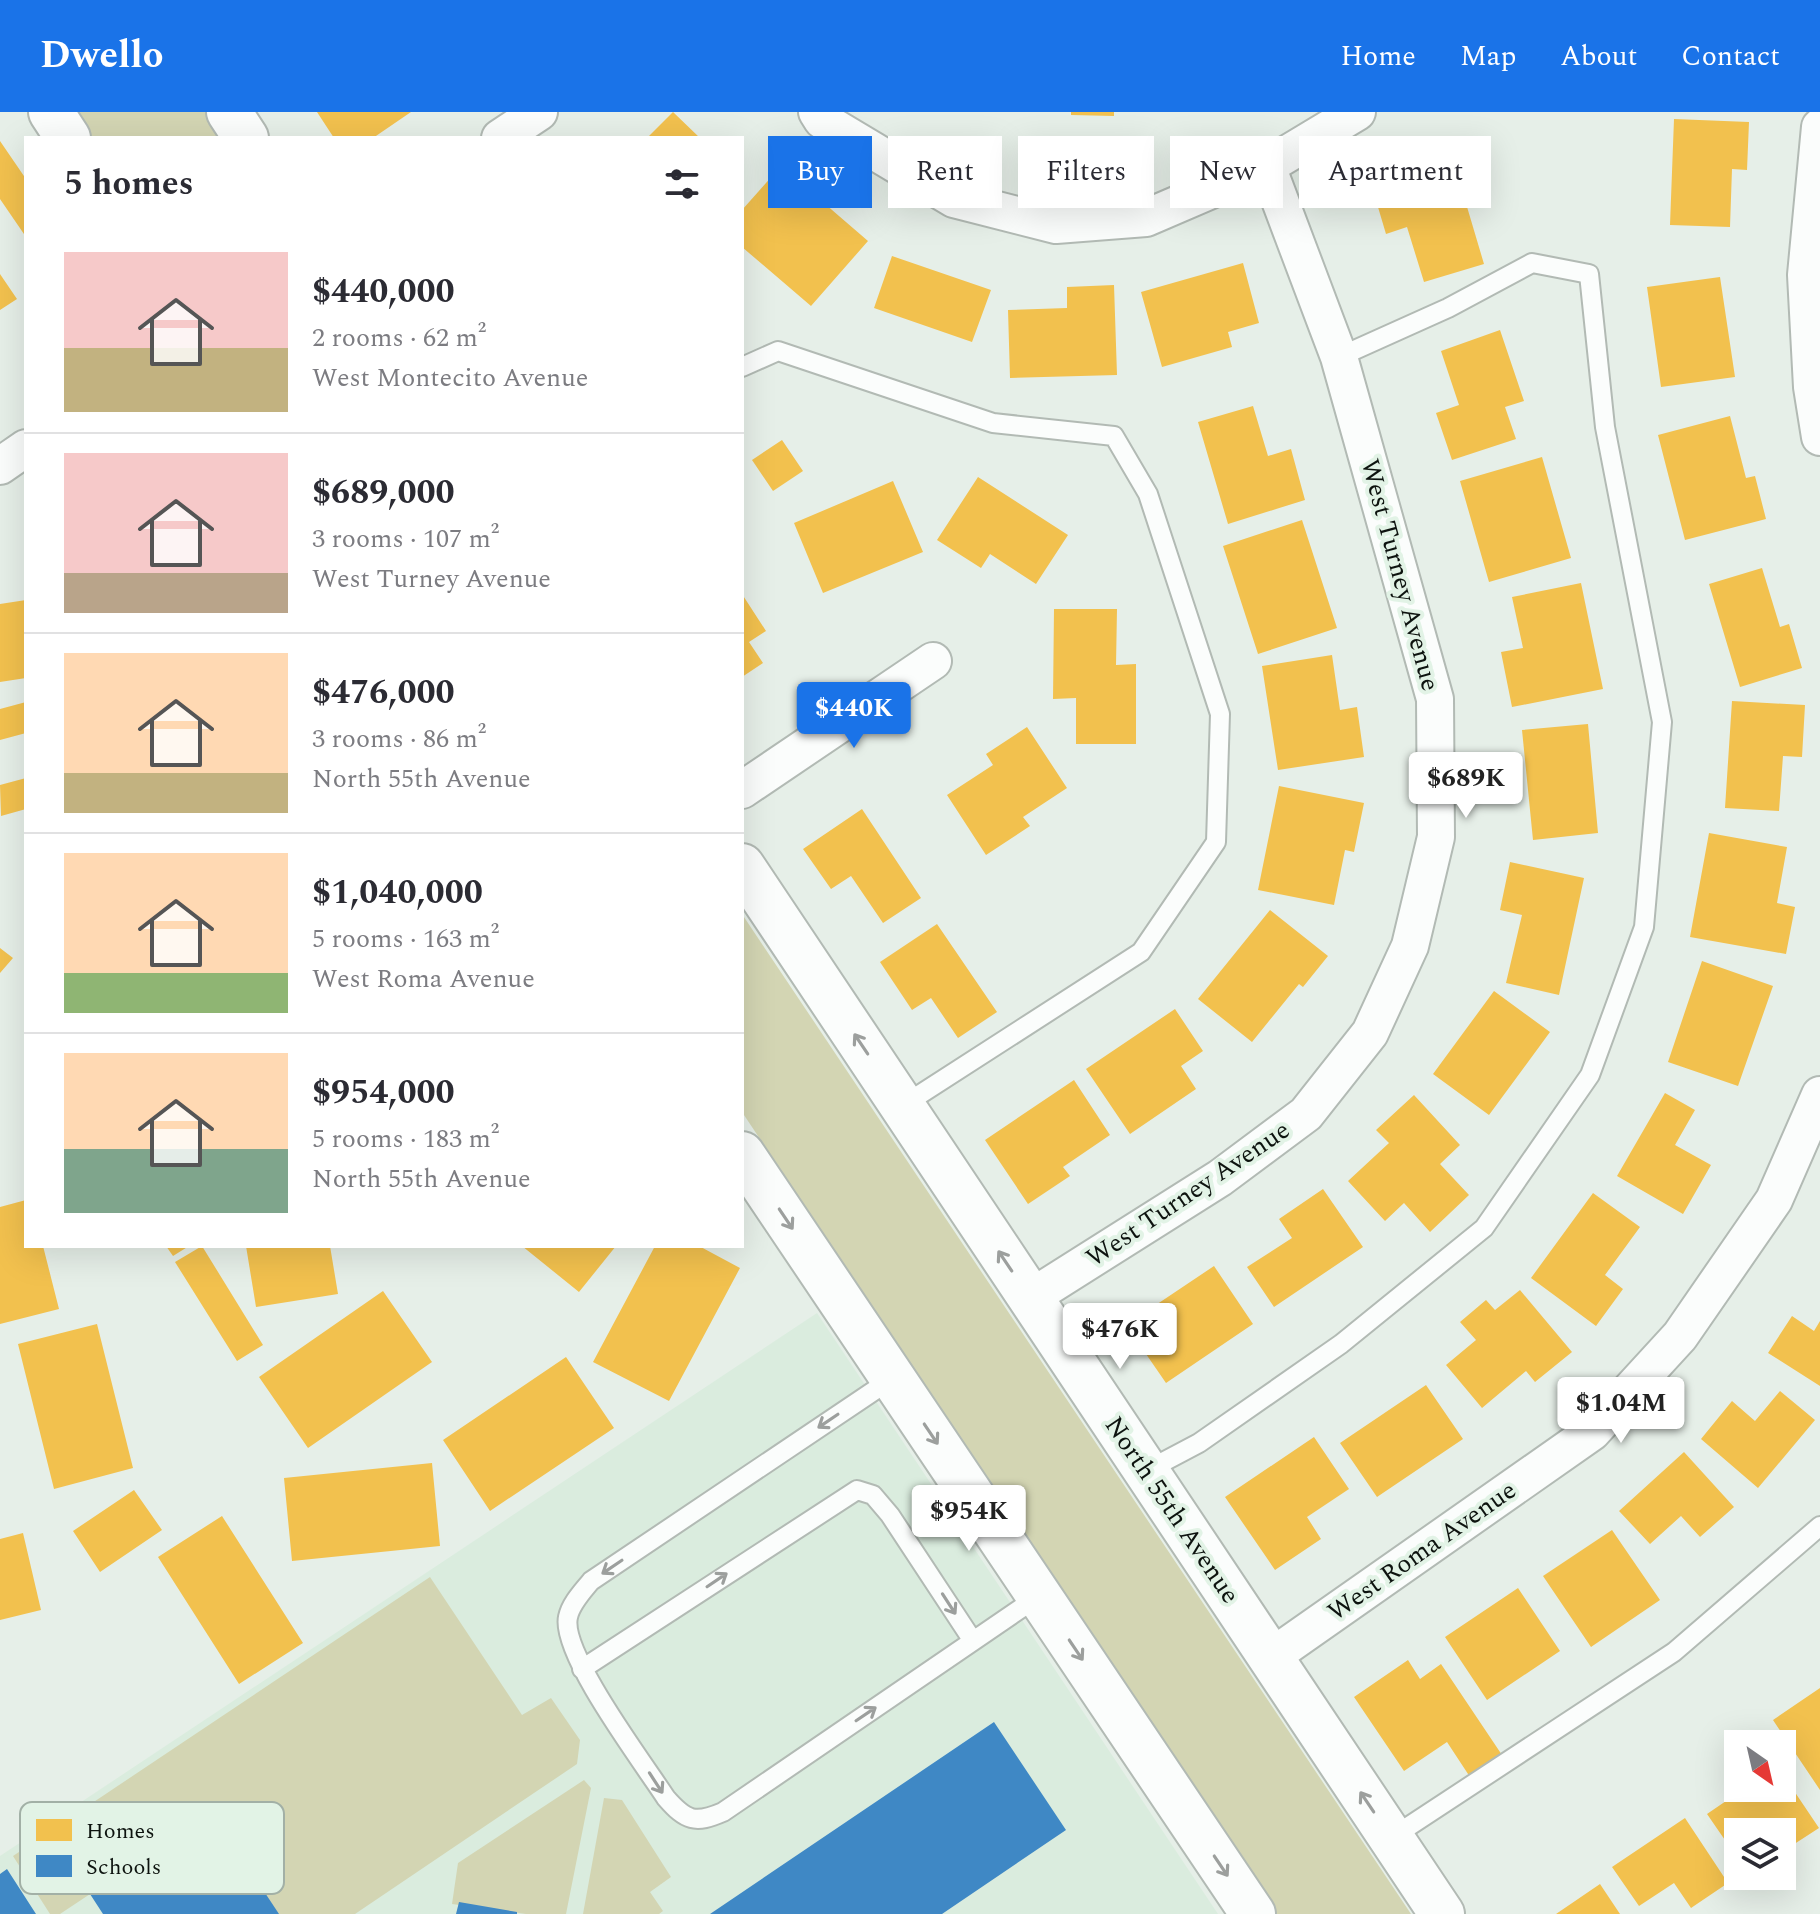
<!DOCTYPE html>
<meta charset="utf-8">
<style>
:root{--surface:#fff;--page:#f2f2f3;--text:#2b2b33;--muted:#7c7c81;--line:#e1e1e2;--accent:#1a73e8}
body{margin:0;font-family:Spectral,serif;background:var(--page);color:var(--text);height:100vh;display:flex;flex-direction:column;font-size:30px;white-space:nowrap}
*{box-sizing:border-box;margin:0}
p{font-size:26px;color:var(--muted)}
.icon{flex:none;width:44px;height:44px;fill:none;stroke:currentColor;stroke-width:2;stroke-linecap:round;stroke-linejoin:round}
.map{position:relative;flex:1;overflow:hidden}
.sheet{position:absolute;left:24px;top:24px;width:720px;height:1112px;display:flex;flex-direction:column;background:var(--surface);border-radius:0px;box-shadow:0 8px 32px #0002}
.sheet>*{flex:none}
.banner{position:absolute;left:768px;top:24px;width:760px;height:72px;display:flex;gap:16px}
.needle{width:52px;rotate:146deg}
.buttons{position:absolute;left:1724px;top:1618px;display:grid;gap:16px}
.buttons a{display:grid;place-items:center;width:72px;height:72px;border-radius:0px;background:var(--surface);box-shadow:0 8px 32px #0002;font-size:40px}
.price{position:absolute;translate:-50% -68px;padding:0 18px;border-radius:8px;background:#fff;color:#222;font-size:26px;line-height:52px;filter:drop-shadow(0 2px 4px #0008)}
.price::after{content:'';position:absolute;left:50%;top:48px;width:24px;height:18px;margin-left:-12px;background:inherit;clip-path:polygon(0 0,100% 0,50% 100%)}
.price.on{background:var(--accent);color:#fff}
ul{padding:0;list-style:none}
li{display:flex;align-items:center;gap:24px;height:200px;padding:0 40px}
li+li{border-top:2px solid var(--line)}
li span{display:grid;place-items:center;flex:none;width:224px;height:160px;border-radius:0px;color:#555}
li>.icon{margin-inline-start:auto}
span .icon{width:96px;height:96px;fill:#fffc;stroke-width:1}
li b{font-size:34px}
h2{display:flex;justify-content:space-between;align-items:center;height:96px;padding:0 40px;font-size:34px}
.chip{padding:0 28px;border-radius:0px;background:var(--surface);box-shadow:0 8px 32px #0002;font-size:28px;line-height:72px}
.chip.on{background:var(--accent);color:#fff}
header{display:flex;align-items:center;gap:48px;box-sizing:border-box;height:112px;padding:0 40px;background:var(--accent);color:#fff}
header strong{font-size:38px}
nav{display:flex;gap:44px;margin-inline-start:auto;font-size:28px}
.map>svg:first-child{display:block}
.built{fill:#daecde}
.green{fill:#d3d5b3}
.homes{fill:#f2c14e}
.schools{fill:#3f88c5}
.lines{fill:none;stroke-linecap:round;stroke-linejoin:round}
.service-casing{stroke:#b2bab4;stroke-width:22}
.minor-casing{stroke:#b2bab4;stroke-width:40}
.tertiary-casing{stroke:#b2bab4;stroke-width:48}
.service{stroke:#fbfdfc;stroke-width:18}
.minor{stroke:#fbfdfc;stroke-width:36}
.tertiary{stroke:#fbfdfc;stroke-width:44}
.oneway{stroke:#9c9f9d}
.labels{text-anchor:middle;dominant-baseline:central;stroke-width:8;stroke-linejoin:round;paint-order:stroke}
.street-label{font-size:26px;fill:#0d130f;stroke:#e2f3e6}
.key{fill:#e2f3e6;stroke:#a2b0a6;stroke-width:2}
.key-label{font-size:22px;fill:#0d130f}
</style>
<header>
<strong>Dwello</strong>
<nav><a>Home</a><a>Map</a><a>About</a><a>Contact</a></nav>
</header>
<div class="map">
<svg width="1820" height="1802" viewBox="0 0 1820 1802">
<rect width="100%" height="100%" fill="#e6efe8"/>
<path class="built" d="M817,1201L1218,1802H0V1744Z"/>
<path class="green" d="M74,0H207L224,26H91Z
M742,802L1411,1802H1275L742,1000Z
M430,1465L522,1603L551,1586L580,1628L577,1652L355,1802H277L212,1701L60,1802H50L13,1744Z
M584,1668L591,1676L566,1802H526L452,1792L458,1751Z
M604,1686L622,1688L671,1765L650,1780L663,1799L659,1802H583Z"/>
<path class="homes" d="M317,0H411L373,26H334Z
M673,0L700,26H647Z
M1071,0H1114V4L1071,3Z
M1674,7L1749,10L1747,58L1732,57L1730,115L1670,113Z
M0,29L26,67V125L0,87Z
M1454,51L1484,152L1424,170L1407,115L1386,122L1372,75Z
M781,54L868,129L811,194L742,135V98Z
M892,144L991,178L972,230L874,196Z
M1243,151L1259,211L1228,220L1232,235L1162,255L1141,180Z
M0,162L17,187L0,198Z
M1720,165L1735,265L1661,275L1647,175Z
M1114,173L1117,263L1010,266L1008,198L1067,196V175Z
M1500,218L1524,289L1505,295L1516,327L1452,348L1436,301L1459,293L1441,239Z
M1253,294L1268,344L1291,337L1305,388L1228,412L1198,310Z
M1730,304L1746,366L1755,364L1766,407L1685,428L1658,323Z
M782,328L803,359L773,379L752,348Z
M1542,345L1571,446L1489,470L1460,369Z
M978,365L1068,423L1036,472L990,442L981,456L937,428Z
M893,369L923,440L823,481L794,411Z
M1302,408L1337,516L1258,542L1223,434Z
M1762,456L1780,515L1789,512L1802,556L1740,575L1709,472Z
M1581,471L1603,577L1512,595L1501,540L1523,536L1512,485Z
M742,482L766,519L749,530L763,551L742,565Z
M26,488V566L0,570V492Z
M1054,497H1117L1116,553L1136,552V632H1076V586L1053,587Z
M1332,543L1340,598L1357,595L1364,645L1278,658L1262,554Z
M1732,589L1805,593L1802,645L1783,644L1779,699L1725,696Z
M26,590V621L0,628V597Z
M1588,612L1598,721L1533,728L1522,618Z
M1027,615L1067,676L1023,705L1030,714L986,743L947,683L993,653L986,642Z
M26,666V697L1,704L0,673Z
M1279,674L1364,691L1354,740L1345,738L1334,793L1258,778Z
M862,697L921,786L883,811L851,764L831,777L803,737Z
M1709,721L1787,735L1777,791L1795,795L1786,842L1690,825Z
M1510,750L1584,766L1559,883L1506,871L1522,803L1500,798Z
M1270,798L1328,844L1303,875L1299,872L1252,930L1198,887Z
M937,812L997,900L958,926L931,886L912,898L880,850Z
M0,836L13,846L0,861Z
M1702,849L1773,874L1738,974L1668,950Z
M1494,879L1550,920L1489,1003L1433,962Z
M1175,897L1203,939L1181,954L1196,977L1130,1022L1086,957Z
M1074,968L1110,1023L1063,1055L1070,1064L1028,1092L985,1028Z
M1665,981L1695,998L1675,1033L1711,1053L1683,1102L1617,1064Z
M1414,983L1460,1033L1440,1052L1469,1083L1430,1120L1404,1091L1385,1109L1348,1069L1389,1031L1376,1018Z
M1323,1077L1363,1135L1274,1195L1247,1155L1292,1126L1279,1107Z
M1593,1081L1640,1115L1605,1163L1623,1177L1596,1214L1531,1166Z
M26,1088V1134H43L59,1197L0,1212V1095Z
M166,1134H189L173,1144Z
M202,1134L263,1233L237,1249L175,1150Z
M246,1134H330L338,1182L256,1195Z
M522,1134H616L579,1180Z
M655,1134H699L740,1156L669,1289L593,1250Z
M1214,1154L1253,1212L1166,1271L1126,1213Z
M1520,1178L1572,1240L1535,1270L1526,1259L1482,1296L1446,1253L1476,1228L1460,1210L1486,1188L1495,1198Z
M383,1179L432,1250L308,1336L259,1265Z
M1792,1204L1814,1219L1820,1209V1274L1768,1241Z
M97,1212L133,1356L54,1377L18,1232Z
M566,1245L614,1316L490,1399L443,1328Z
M1426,1273L1463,1327L1377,1385L1340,1331Z
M1780,1279L1815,1308L1758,1376L1701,1327L1732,1289L1755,1309Z
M1314,1325L1349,1377L1307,1405L1321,1427L1275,1458L1225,1385Z
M1684,1340L1734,1395L1700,1425L1681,1404L1650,1432L1619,1399Z
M432,1351L440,1434L292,1449L284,1366Z
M134,1378L162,1418L100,1460L73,1419Z
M222,1404L303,1531L239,1572L158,1445Z
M1612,1418L1660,1488L1591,1535L1543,1464Z
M23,1421L41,1498L0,1508V1427Z
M1518,1476L1560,1539L1487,1588L1445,1525Z
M1408,1548L1420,1567L1441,1552L1502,1643L1470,1665L1447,1630L1404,1659L1354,1585Z
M1820,1576V1678L1773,1608Z
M1782,1661L1819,1716L1782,1740V1720H1738V1747L1707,1702L1745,1676H1782Z
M1685,1706L1728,1771L1691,1796L1674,1771L1639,1794L1612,1755Z
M1600,1772L1620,1802H1556Z"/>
<path class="schools" d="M994,1610L1066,1718L942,1802H710Z
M212,1701L279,1802H103L90,1782Z
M7,1757L36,1802H0V1762Z
M459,1790L517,1800V1802H456Z"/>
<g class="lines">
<g class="service-casing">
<path id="service" d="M742,255L778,239L993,311L1114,324L1148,382L1220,602L1216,730L1141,840L902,994
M893,1266L591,1469C583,1479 571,1491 568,1505C560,1541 644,1652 666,1686C686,1709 695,1712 723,1700L1039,1484
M1146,1359L1199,1331L1341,1232L1484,1116L1590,963L1644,815L1662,610L1605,315L1589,162L1532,151L1448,196L1339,245
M582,1557L857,1378L873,1383L890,1403L973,1529
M1391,1726L1674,1540L1820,1414"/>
</g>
<g class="minor-casing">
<path id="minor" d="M817,0L822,8L954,87L1056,113L1146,106L1267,54L1357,0
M1820,15L1806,163L1812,275L1820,325
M500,26L539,0
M0,354L26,336
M742,678L933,549
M1030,1186L1220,1066L1306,1002L1370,921L1410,834L1436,725L1435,587L1339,245L1267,54
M1271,1545L1592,1320L1680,1224L1774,1088L1820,983"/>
</g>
<g class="tertiary-casing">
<path id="tertiary" d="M51,0L68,26
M229,0L246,26
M742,754L1442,1802
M742,1042L1253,1802"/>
</g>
<use href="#service" class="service"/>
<use href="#minor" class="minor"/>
<use href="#tertiary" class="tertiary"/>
</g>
<defs><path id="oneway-shaft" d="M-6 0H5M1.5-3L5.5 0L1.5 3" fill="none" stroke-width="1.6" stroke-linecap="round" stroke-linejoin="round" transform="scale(2)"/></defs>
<g class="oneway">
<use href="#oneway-shaft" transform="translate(861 932) rotate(-124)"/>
<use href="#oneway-shaft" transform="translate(786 1107) rotate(56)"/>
<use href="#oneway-shaft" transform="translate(1005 1149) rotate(-124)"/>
<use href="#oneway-shaft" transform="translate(828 1309) rotate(146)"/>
<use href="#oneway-shaft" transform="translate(931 1322) rotate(56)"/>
<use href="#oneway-shaft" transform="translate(612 1455) rotate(146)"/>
<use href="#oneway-shaft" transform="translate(717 1468) rotate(-34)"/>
<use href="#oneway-shaft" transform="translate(949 1492) rotate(57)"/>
<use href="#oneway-shaft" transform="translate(1076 1538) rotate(56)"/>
<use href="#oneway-shaft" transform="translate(866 1602) rotate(-34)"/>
<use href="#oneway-shaft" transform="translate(656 1671) rotate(57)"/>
<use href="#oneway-shaft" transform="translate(1367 1690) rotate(-124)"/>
<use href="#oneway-shaft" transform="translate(1221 1754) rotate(56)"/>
</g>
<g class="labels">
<g class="street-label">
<text transform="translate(1400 463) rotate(75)">West Turney Avenue</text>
<text transform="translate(1188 1082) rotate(-34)">West Turney Avenue</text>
<text transform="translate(1172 1398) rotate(56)">North 55th Avenue</text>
<text transform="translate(1422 1439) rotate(-35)">West Roma Avenue</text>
</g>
</g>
<rect x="20" y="1690" width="264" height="92" rx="12" class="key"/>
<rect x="36" y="1707" width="36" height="22" fill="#f2c14e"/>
<rect x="36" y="1743" width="36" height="22" fill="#3f88c5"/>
<g class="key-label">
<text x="86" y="1726">Homes</text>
<text x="86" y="1762">Schools</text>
</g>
</svg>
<div class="buttons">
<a><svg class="needle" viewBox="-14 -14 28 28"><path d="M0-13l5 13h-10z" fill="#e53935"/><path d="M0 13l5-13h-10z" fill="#7c7c81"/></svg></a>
<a><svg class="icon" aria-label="layers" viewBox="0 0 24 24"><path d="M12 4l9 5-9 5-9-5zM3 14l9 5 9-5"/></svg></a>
</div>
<b class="price on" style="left:854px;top:638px">$440K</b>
<b class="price" style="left:1466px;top:708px">$689K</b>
<b class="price" style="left:1120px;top:1259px">$476K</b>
<b class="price" style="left:1621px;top:1333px">$1.04M</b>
<b class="price" style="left:969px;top:1441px">$954K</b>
<div class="banner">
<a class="chip on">Buy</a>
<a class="chip">Rent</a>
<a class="chip">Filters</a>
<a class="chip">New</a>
<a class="chip">Apartment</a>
</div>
<section class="sheet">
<h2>5 homes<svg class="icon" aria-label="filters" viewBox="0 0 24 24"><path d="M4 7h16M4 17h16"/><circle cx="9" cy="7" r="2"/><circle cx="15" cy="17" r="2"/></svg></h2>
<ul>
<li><span style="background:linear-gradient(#f6c9c9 60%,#c2b280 0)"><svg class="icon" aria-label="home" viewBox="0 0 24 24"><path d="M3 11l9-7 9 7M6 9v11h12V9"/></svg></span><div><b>$440,000</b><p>2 rooms · 62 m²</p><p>West Montecito Avenue</p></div></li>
<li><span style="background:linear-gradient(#f6c9c9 75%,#b9a48a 0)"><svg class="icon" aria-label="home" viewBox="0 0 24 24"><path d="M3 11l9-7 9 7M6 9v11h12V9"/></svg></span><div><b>$689,000</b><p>3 rooms · 107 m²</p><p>West Turney Avenue</p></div></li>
<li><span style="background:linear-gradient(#ffd9b3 75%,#c2b280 0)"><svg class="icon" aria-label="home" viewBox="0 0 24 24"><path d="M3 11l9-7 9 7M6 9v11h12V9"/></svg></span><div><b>$476,000</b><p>3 rooms · 86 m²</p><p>North 55th Avenue</p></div></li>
<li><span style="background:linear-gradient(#ffd9b3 75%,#8fb573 0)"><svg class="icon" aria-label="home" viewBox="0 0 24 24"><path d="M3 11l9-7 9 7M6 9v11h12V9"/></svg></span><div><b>$1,040,000</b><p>5 rooms · 163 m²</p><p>West Roma Avenue</p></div></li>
<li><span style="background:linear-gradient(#ffd9b3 60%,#7fa58c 0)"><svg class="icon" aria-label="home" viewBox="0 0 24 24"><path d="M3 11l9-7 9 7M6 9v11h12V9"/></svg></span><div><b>$954,000</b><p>5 rooms · 183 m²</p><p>North 55th Avenue</p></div></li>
</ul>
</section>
</div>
